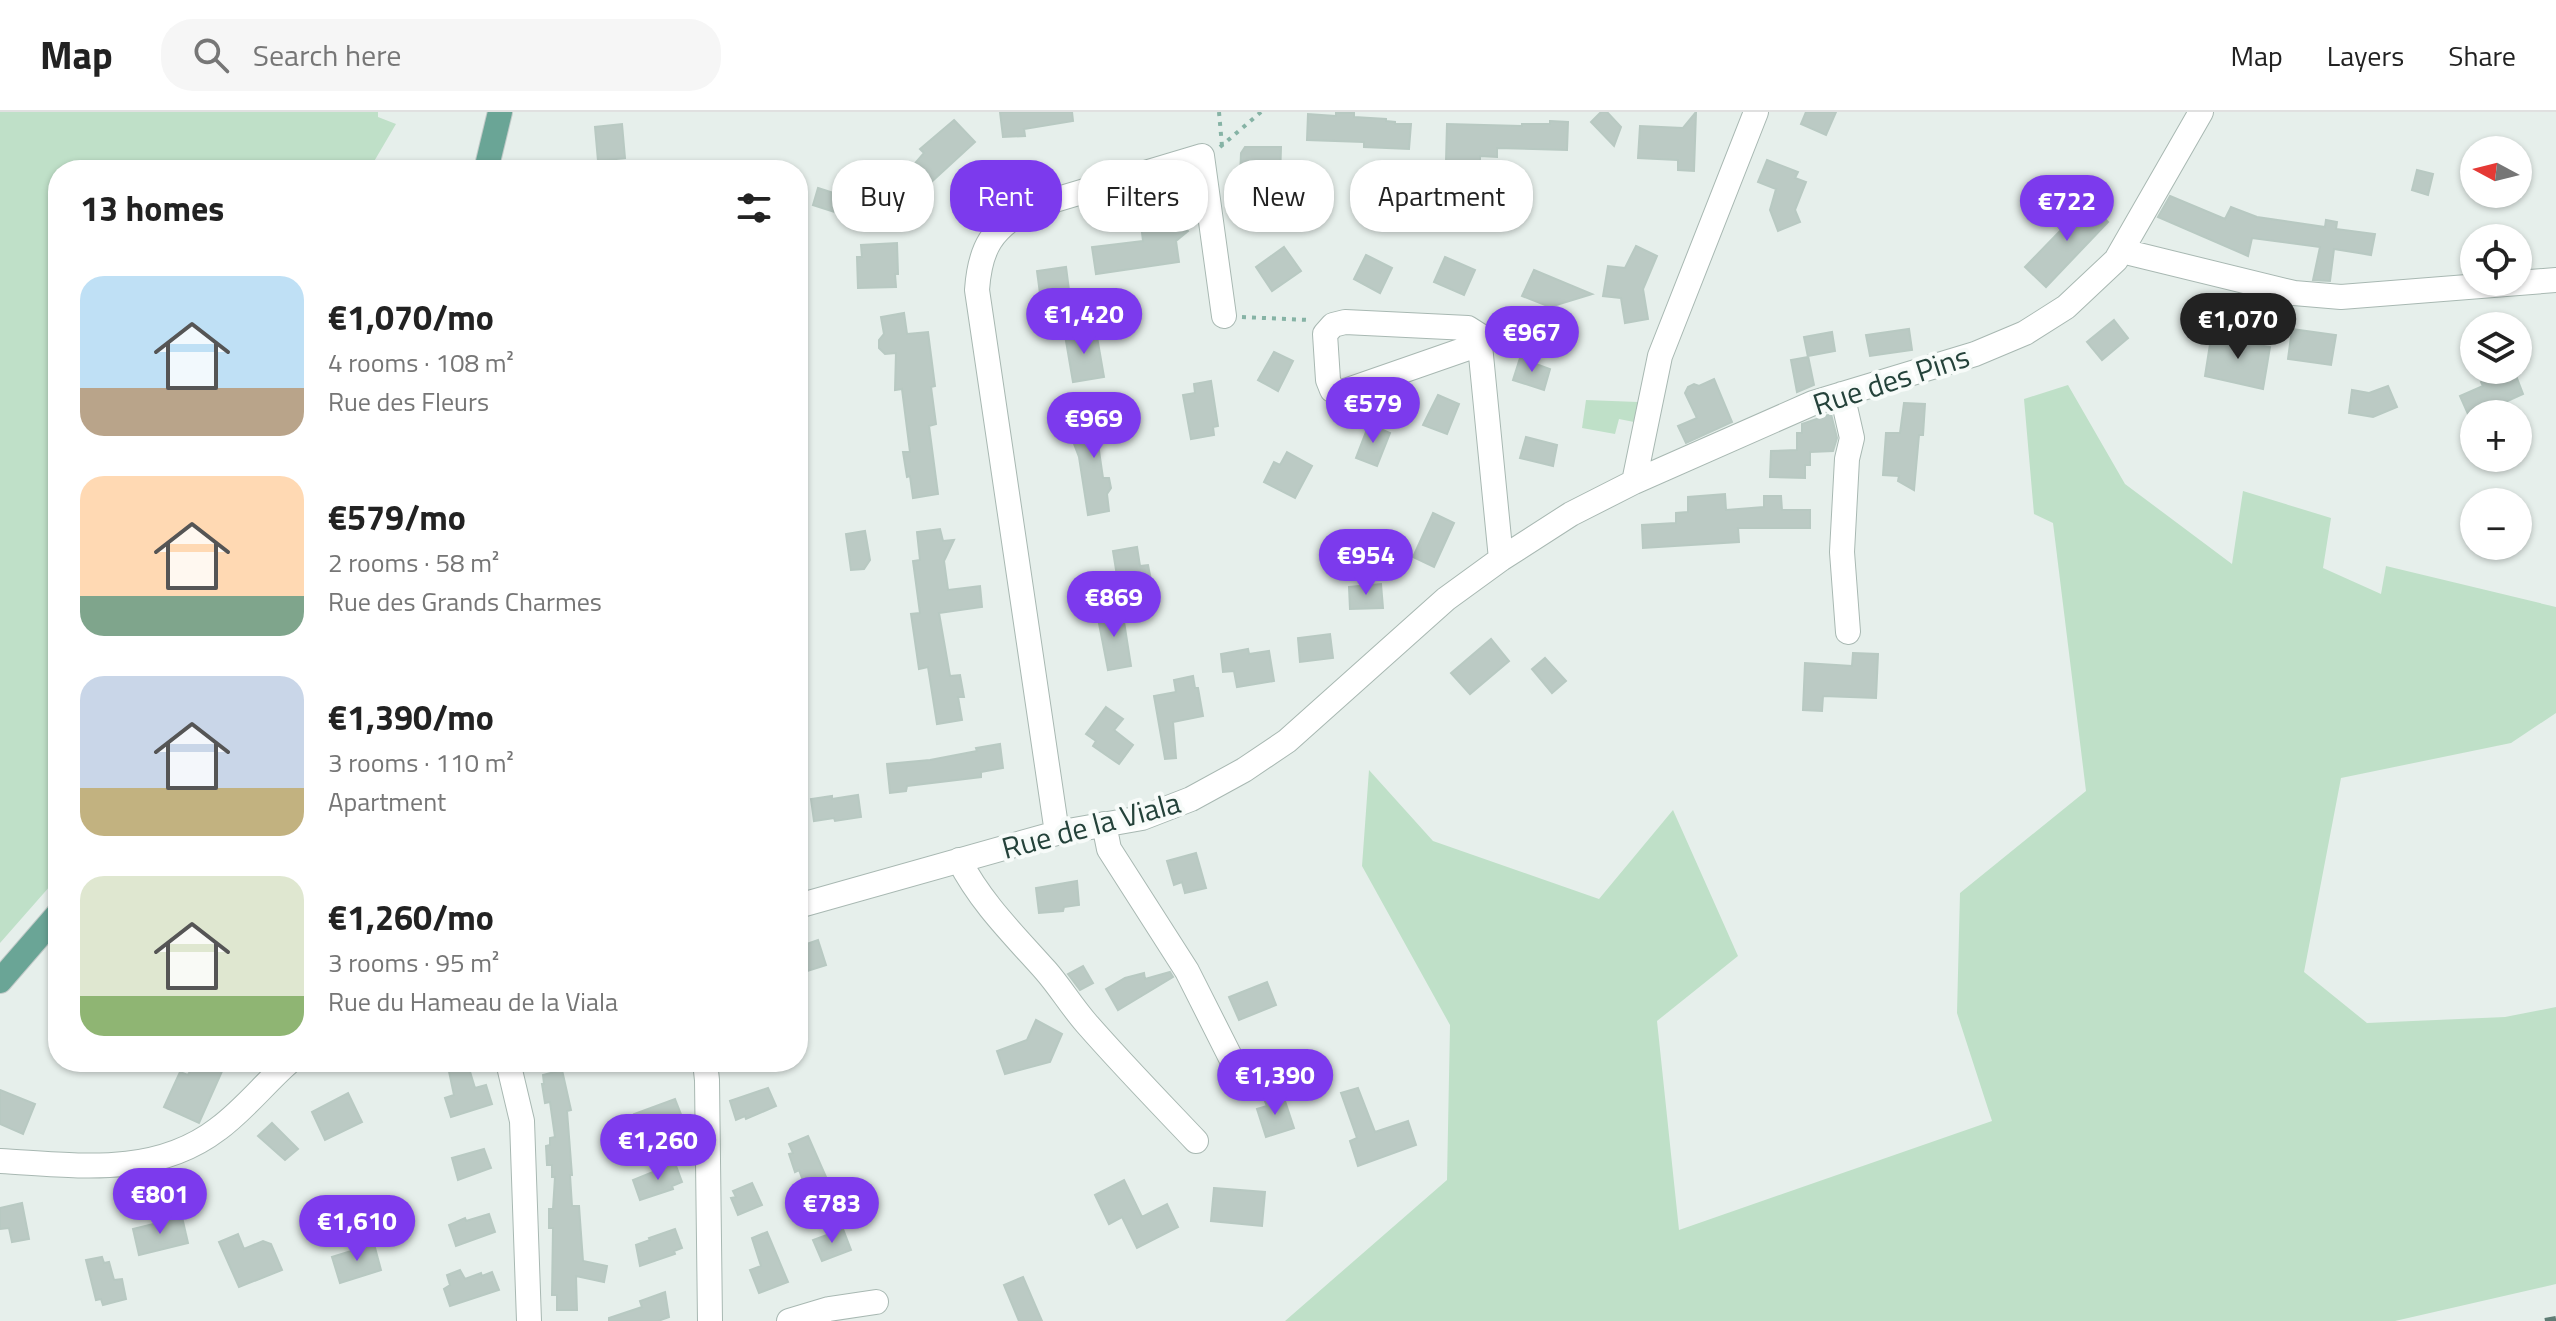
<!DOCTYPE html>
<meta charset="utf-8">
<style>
:root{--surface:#fff;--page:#f6f6f6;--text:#222;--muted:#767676;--line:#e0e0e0;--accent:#7c3aed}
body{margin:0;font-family:"Titillium Web",sans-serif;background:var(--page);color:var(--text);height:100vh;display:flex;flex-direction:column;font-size:30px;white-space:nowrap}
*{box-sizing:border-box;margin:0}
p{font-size:26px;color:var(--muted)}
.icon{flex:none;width:44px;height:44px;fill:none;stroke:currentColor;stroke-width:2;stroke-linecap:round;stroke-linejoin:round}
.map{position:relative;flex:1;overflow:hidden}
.details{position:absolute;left:48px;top:48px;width:760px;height:912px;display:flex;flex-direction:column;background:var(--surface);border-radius:32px;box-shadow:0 2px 6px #0004}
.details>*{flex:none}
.guide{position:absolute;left:832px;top:48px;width:760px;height:72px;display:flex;gap:16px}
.needle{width:52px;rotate:277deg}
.tools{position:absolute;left:2460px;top:24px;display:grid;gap:16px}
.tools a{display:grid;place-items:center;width:72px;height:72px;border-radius:50%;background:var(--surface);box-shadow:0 2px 6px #0004;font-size:40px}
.price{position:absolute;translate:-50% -68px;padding:0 18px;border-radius:28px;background:var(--accent);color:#fff;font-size:26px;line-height:52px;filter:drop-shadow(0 2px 4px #0008)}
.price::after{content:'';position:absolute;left:50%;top:48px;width:24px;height:18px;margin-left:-12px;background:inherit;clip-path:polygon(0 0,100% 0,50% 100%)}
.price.on{background:#222;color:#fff}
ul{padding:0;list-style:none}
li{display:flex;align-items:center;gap:24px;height:200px;padding:0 32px}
li span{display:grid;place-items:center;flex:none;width:224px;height:160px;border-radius:24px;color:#555}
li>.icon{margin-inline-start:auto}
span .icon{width:96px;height:96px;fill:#fffc;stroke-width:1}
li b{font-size:34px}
h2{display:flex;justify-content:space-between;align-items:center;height:96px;padding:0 32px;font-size:34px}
.pill{padding:0 28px;border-radius:32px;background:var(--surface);box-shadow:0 2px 6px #0004;font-size:28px;line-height:72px}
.pill.on{background:var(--accent);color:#fff}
header{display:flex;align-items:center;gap:48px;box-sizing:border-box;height:112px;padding:0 40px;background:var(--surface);border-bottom:2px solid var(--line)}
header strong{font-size:38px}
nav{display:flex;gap:44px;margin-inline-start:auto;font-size:28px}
.search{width:560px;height:72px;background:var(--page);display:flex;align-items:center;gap:20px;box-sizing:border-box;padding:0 28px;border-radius:32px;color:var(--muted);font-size:30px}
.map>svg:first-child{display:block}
.green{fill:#bfe0c8}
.building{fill:#bbcac4;stroke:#b8c9c2;stroke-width:2}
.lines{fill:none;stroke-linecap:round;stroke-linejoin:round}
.minor-casing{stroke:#a8b8b2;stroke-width:26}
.major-casing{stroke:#c2cac8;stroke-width:26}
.path{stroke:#86b3a5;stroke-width:4;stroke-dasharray:4 6;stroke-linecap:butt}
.minor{stroke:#fff;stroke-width:24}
.major{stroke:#6aa596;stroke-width:24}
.rail{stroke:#5f7d75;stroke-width:6;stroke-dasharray:16 8;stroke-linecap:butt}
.labels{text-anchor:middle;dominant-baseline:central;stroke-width:8;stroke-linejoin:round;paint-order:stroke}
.street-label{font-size:30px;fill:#24423a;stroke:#f7fbf9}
</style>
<header>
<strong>Map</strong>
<div class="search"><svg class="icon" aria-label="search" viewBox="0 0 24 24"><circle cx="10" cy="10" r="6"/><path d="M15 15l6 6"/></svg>Search here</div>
<nav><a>Map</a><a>Layers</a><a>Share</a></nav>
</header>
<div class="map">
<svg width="2556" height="1209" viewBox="0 0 2556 1209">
<rect width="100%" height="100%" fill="#e6efeb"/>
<path class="green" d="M0,0H378V5L396,12L369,58H58V765L0,831Z
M2068,273L2125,372L2232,452L2243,379L2331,406L2323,456L2381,482L2386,454L2556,495V601L2511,631L2341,666L2304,860L2367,911L2505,905L2556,895V1172L2395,1209H1285L1447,1068L1450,913L1362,754L1369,658L1433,729L1599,787L1673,698L1738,844L1657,909L1679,1118L1992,1009L1957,901L1960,781L2086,679L2053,411L2034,402L2024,287Z
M1586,288L1638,290L1634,310L1619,307L1615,322L1582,316Z"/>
<path class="building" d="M1000,0H1072L1073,9L1024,17L1025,24L1003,25Z
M1601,0H1607L1621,15L1614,34L1591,10Z
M1696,0L1694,59L1678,58V48L1638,46L1640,14L1683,16Z
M1806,0H1836L1826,23L1801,12Z
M1336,1H1354V5L1386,7V9L1395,10V12H1411L1409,37L1364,35V30L1307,28L1308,2L1336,4Z
M954,8L975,30L927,74L929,76L908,101L888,86L884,91L871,80L886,62L892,67L898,59L905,63L924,41L920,37Z
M1550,9L1568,10L1567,38L1497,36V45L1480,44V50L1446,49L1447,12L1522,14V12H1550Z
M622,12L625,46L598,49L595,15Z
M1245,35H1281L1280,67L1240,66L1241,41Z
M1767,48L1798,60L1795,66L1806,70L1795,98L1800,110L1778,119L1770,98L1776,77L1758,70Z
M2417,58L2433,62L2428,83L2412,78Z
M818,76L852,87L847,104L813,93Z
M2170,84L2225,107L2231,95L2257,105L2325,115L2326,108L2337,110L2336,117L2375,122L2371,143L2334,137L2330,169L2313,168L2320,135L2252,126L2248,144L2158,105Z
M2089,90L2108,110L2046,175L2025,155L2061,118L2056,112L2071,96L2077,102Z
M1173,99L1188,119L1176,129L1179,150L1096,162L1092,135L1143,129L1141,112L1160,111Z
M897,131L898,162H895L896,175L858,176L857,145H862L861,133Z
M1636,134L1657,144L1643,177L1648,207L1625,211L1621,186L1603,184L1608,154L1625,156Z
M1284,135L1301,159L1272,179L1256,155Z
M1366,143L1392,156L1380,181L1354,167Z
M1445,145L1475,158L1464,183L1434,170Z
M1066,155L1072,201L1043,204L1037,159Z
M1534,158L1592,182L1550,195L1522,184Z
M904,201L907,222L928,220L935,274L931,275L936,312L929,314L938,382L913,386L910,364L907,365L903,340H910L902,277L895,278L896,241L885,242L879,236V228L884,222L881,205Z
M2114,208L2128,226L2102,248L2087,230Z
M1909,217L1912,238L1870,244L1866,223Z
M2292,217L2336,223L2331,253L2288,247Z
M1096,219L1104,265L1073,270L1065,223Z
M1832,220L1835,239L1808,244L1814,273L1797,280L1791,248L1808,245L1804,225Z
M2224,222L2248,226L2247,231L2270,235L2263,277L2205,264L2211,226L2224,228Z
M1274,240L1293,249L1278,279L1258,268Z
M1520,246L1550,257L1544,278L1513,268Z
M2515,261L2523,282L2492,296L2494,302H2468L2460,284L2483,274L2481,270L2499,262L2501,267Z
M1714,267L1732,310L1686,331L1678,314L1697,306L1685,281L1688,275L1694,272L1699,274Z
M1211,269L1218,314L1213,315L1214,323L1191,327L1183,283L1195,281L1194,272Z
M2388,274L2397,295L2373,305L2349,301L2352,278L2369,281Z
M1438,283L1459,292L1447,322L1423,313Z
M1904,291L1925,292L1923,323H1919L1914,378L1898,369L1899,364L1883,363L1886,321H1900Z
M1109,300L1118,323L1098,332L1103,366H1109L1111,376L1107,382L1109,399L1088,403L1079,345L1068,316Z
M1831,302L1837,326L1833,339L1810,340V353H1805V366L1770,365L1771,339L1797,338V321H1802V312Z
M1369,312L1390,321L1377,354L1356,346Z
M1526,325L1557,333L1553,354L1520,346Z
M1287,340L1312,354L1295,386L1264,370L1274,350L1280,353Z
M1725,382L1726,398L1764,395V384H1781L1782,398H1810V416H1738L1739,430L1643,436L1642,413L1676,411V401L1688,400V385Z
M1433,401L1454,411L1434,455L1413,445Z
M940,417L943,429L954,428L944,449L948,478L980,474L982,495L939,501L950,564L960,563L964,585H958L962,608L937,612L928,555L919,557L911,502L920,501L913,449L920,448L917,420Z
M865,419L870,448L864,457L851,458L846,422Z
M1137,435L1140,454L1148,453L1151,468L1142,470L1144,482L1114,486L1110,465L1117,464L1113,439Z
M1381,472L1383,496L1350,497L1349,475Z
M1122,497L1131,554L1108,558L1097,501Z
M1330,522L1333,546L1300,550L1298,526Z
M1491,527L1509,549L1470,582L1451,561Z
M1248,537L1249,542L1269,539L1274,569L1237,575L1234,559L1223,560L1221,542Z
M1853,541L1878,542L1876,586L1823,584L1822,599L1803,598L1805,551L1852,554Z
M1545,546L1566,569L1552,581L1532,557Z
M1193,564L1195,576H1198L1203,604L1173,610L1176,646L1165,647L1154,584L1176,580L1174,568Z
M1106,595L1123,607L1114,618L1133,633L1119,652L1093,634L1096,629L1086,622Z
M1000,632L1003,656L981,660V665L907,674L906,679L890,681L887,652L930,648L977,639L976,636Z
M858,683L861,705L835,709L834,706L814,709L811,687L832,684V687Z
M1196,741L1206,776L1185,781L1182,770L1174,773L1167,749Z
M1077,769L1079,793L1064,795L1063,799L1039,801L1036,776Z
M818,828L826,853L798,862V835Z
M1083,854L1093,871L1080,878L1068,862Z
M1170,860L1173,865L1118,898L1106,877L1125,866L1144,861L1145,867Z
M1267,870L1276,893L1239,908L1229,885Z
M1036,908L1062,922L1050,950L1005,962L997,939L1027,928Z
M195,950H208L223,957L199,1011L164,995L180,960L188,963Z
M447,950H467L475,976L486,973L492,992L451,1005L445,986L454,983Z
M562,958L571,998L567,999L572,1063H570L572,1094H579L583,1149L607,1154L604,1170L576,1164L577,1198H557V1183H552L553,1116H549V1097H553L555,1065H552V1053H547L546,1034L550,1033V1026L555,1025L550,990L545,991L542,972H544L543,963Z
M768,976L776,994L746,1007L745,1004L736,1008L730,989Z
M1358,976L1375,1020L1408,1009L1416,1033L1358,1054L1350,1029L1357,1026L1341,981Z
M0,978L35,992L23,1022L0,1012Z
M348,981L362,1010L325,1028L312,1000Z
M1280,983L1282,990L1285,989L1294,1016L1266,1025L1257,997L1267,994L1264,987Z
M675,987L682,1005L671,1010L672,1012L640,1022L634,1002Z
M272,1011L298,1037L285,1048L258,1024Z
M808,1024L826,1065L805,1074L799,1058L795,1060L789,1042L793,1041L789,1032Z
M484,1037L491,1056L458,1068L452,1046Z
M675,1051L682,1070L672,1074L673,1077L640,1088L633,1068Z
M1124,1068L1142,1105L1167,1092L1178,1115L1137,1136L1122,1105L1109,1112L1095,1083Z
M752,1071L762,1093L738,1103L731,1086L736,1085L733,1079Z
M1214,1076L1265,1080L1262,1114L1211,1109Z
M22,1091L29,1127L12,1130L9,1116L0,1117V1096Z
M489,1102L495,1120L456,1134L449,1113L465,1106L466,1109Z
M182,1105L188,1131L139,1143L133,1117Z
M675,1117L682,1136L674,1139L675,1142L640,1154L636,1133L650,1128L649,1126Z
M843,1117L851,1138L822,1149L813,1128Z
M767,1120L788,1170L759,1181L750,1158L761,1154L752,1126Z
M238,1122L244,1137L263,1129L271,1132L282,1158L239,1175L219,1130Z
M374,1132L381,1158L340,1171L332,1145Z
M102,1145L104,1151L109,1150L114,1168L122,1167L126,1187L103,1193L101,1187L96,1188L86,1148Z
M460,1158L465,1167L481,1161L482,1164L492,1160L499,1178L450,1194L444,1177L450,1173L447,1163Z
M1023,1165L1042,1209H1019L1004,1173Z
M665,1180L669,1205L658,1209H609V1206L642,1195L640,1189Z"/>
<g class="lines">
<g class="minor-casing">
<path id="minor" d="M2122,139L2294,181L2341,185L2556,168
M1480,232L1342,280L1332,278L1328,268L1325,222L1333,213L1345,210L1468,216L1479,223L1501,447
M1842,282L1852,326L1847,347L1842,440L1848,520
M1634,370L1660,244L1756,0
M1104,712L1109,737L1187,859L1246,976
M1057,721L977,178C980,135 992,117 1028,96L1202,44L1224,204
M959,748C981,791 1014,823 1046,859C1060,875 1072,895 1087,912C1122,952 1159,990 1196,1029
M798,794L1057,721L1142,706L1191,687L1244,658L1287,629L1446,487L1501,447L1571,402L1634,370L1813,291L1975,242L2025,221L2066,195L2116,148L2201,0
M508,950L522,1009L529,1209
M705,950L707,968L710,1209
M0,1049C75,1053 154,1066 218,1017C244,998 265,971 289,950
M789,1209L829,1197L876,1190"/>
</g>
<g class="major-casing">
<path id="major" d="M486,58L500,0
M0,869L58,802"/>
</g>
<path class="path" d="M1219,0L1222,34
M1220,35L1261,0
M1242,205L1309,208"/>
<use href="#minor" class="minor"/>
<use href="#major" class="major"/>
<path class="rail" d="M2545,1209L2556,1207"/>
</g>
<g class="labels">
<g class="street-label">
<text transform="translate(1891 268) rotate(-18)">Rue des Pins</text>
<text transform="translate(1091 713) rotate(-15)">Rue de la Viala</text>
</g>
</g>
</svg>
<div class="tools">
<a><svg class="needle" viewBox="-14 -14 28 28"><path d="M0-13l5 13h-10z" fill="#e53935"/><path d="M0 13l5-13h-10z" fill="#767676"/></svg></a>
<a><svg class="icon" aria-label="locate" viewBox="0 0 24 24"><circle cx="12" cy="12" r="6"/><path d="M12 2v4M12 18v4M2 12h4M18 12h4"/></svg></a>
<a><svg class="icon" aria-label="layers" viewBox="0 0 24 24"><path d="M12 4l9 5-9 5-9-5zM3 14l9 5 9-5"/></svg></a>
<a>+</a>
<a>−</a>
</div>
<b class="price" style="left:2067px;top:131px">€722</b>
<b class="price" style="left:1084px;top:244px">€1,420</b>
<b class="price on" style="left:2238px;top:249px">€1,070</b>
<b class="price" style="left:1532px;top:262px">€967</b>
<b class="price" style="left:1373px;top:333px">€579</b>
<b class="price" style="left:1094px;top:348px">€969</b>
<b class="price" style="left:1366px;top:485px">€954</b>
<b class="price" style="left:1114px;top:527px">€869</b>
<b class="price" style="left:1275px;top:1005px">€1,390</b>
<b class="price" style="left:658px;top:1070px">€1,260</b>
<b class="price" style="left:160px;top:1124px">€801</b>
<b class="price" style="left:832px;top:1133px">€783</b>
<b class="price" style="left:357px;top:1151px">€1,610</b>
<div class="guide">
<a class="pill">Buy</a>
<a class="pill on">Rent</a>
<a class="pill">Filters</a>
<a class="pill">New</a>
<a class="pill">Apartment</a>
</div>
<section class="details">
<h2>13 homes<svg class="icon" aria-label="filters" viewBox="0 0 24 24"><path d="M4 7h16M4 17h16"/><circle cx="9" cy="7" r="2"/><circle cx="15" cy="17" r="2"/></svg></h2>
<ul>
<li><span style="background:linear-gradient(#bfe0f5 70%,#b9a48a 0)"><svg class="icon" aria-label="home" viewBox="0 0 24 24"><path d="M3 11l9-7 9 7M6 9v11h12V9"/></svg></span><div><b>€1,070/mo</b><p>4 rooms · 108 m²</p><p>Rue des Fleurs</p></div></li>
<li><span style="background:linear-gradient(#ffd9b3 75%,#7fa58c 0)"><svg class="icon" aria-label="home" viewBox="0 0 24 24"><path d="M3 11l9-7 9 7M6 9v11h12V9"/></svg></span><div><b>€579/mo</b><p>2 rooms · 58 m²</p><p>Rue des Grands Charmes</p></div></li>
<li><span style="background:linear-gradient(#c9d6e8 70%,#c2b280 0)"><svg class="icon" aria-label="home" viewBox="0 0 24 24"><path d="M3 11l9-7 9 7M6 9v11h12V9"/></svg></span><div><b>€1,390/mo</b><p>3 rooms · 110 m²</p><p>Apartment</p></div></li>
<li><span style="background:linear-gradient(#dfe7d0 75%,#8fb573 0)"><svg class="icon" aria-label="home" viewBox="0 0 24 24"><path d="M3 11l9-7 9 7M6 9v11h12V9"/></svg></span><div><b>€1,260/mo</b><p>3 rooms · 95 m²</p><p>Rue du Hameau de la Viala</p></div></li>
</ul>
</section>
</div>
